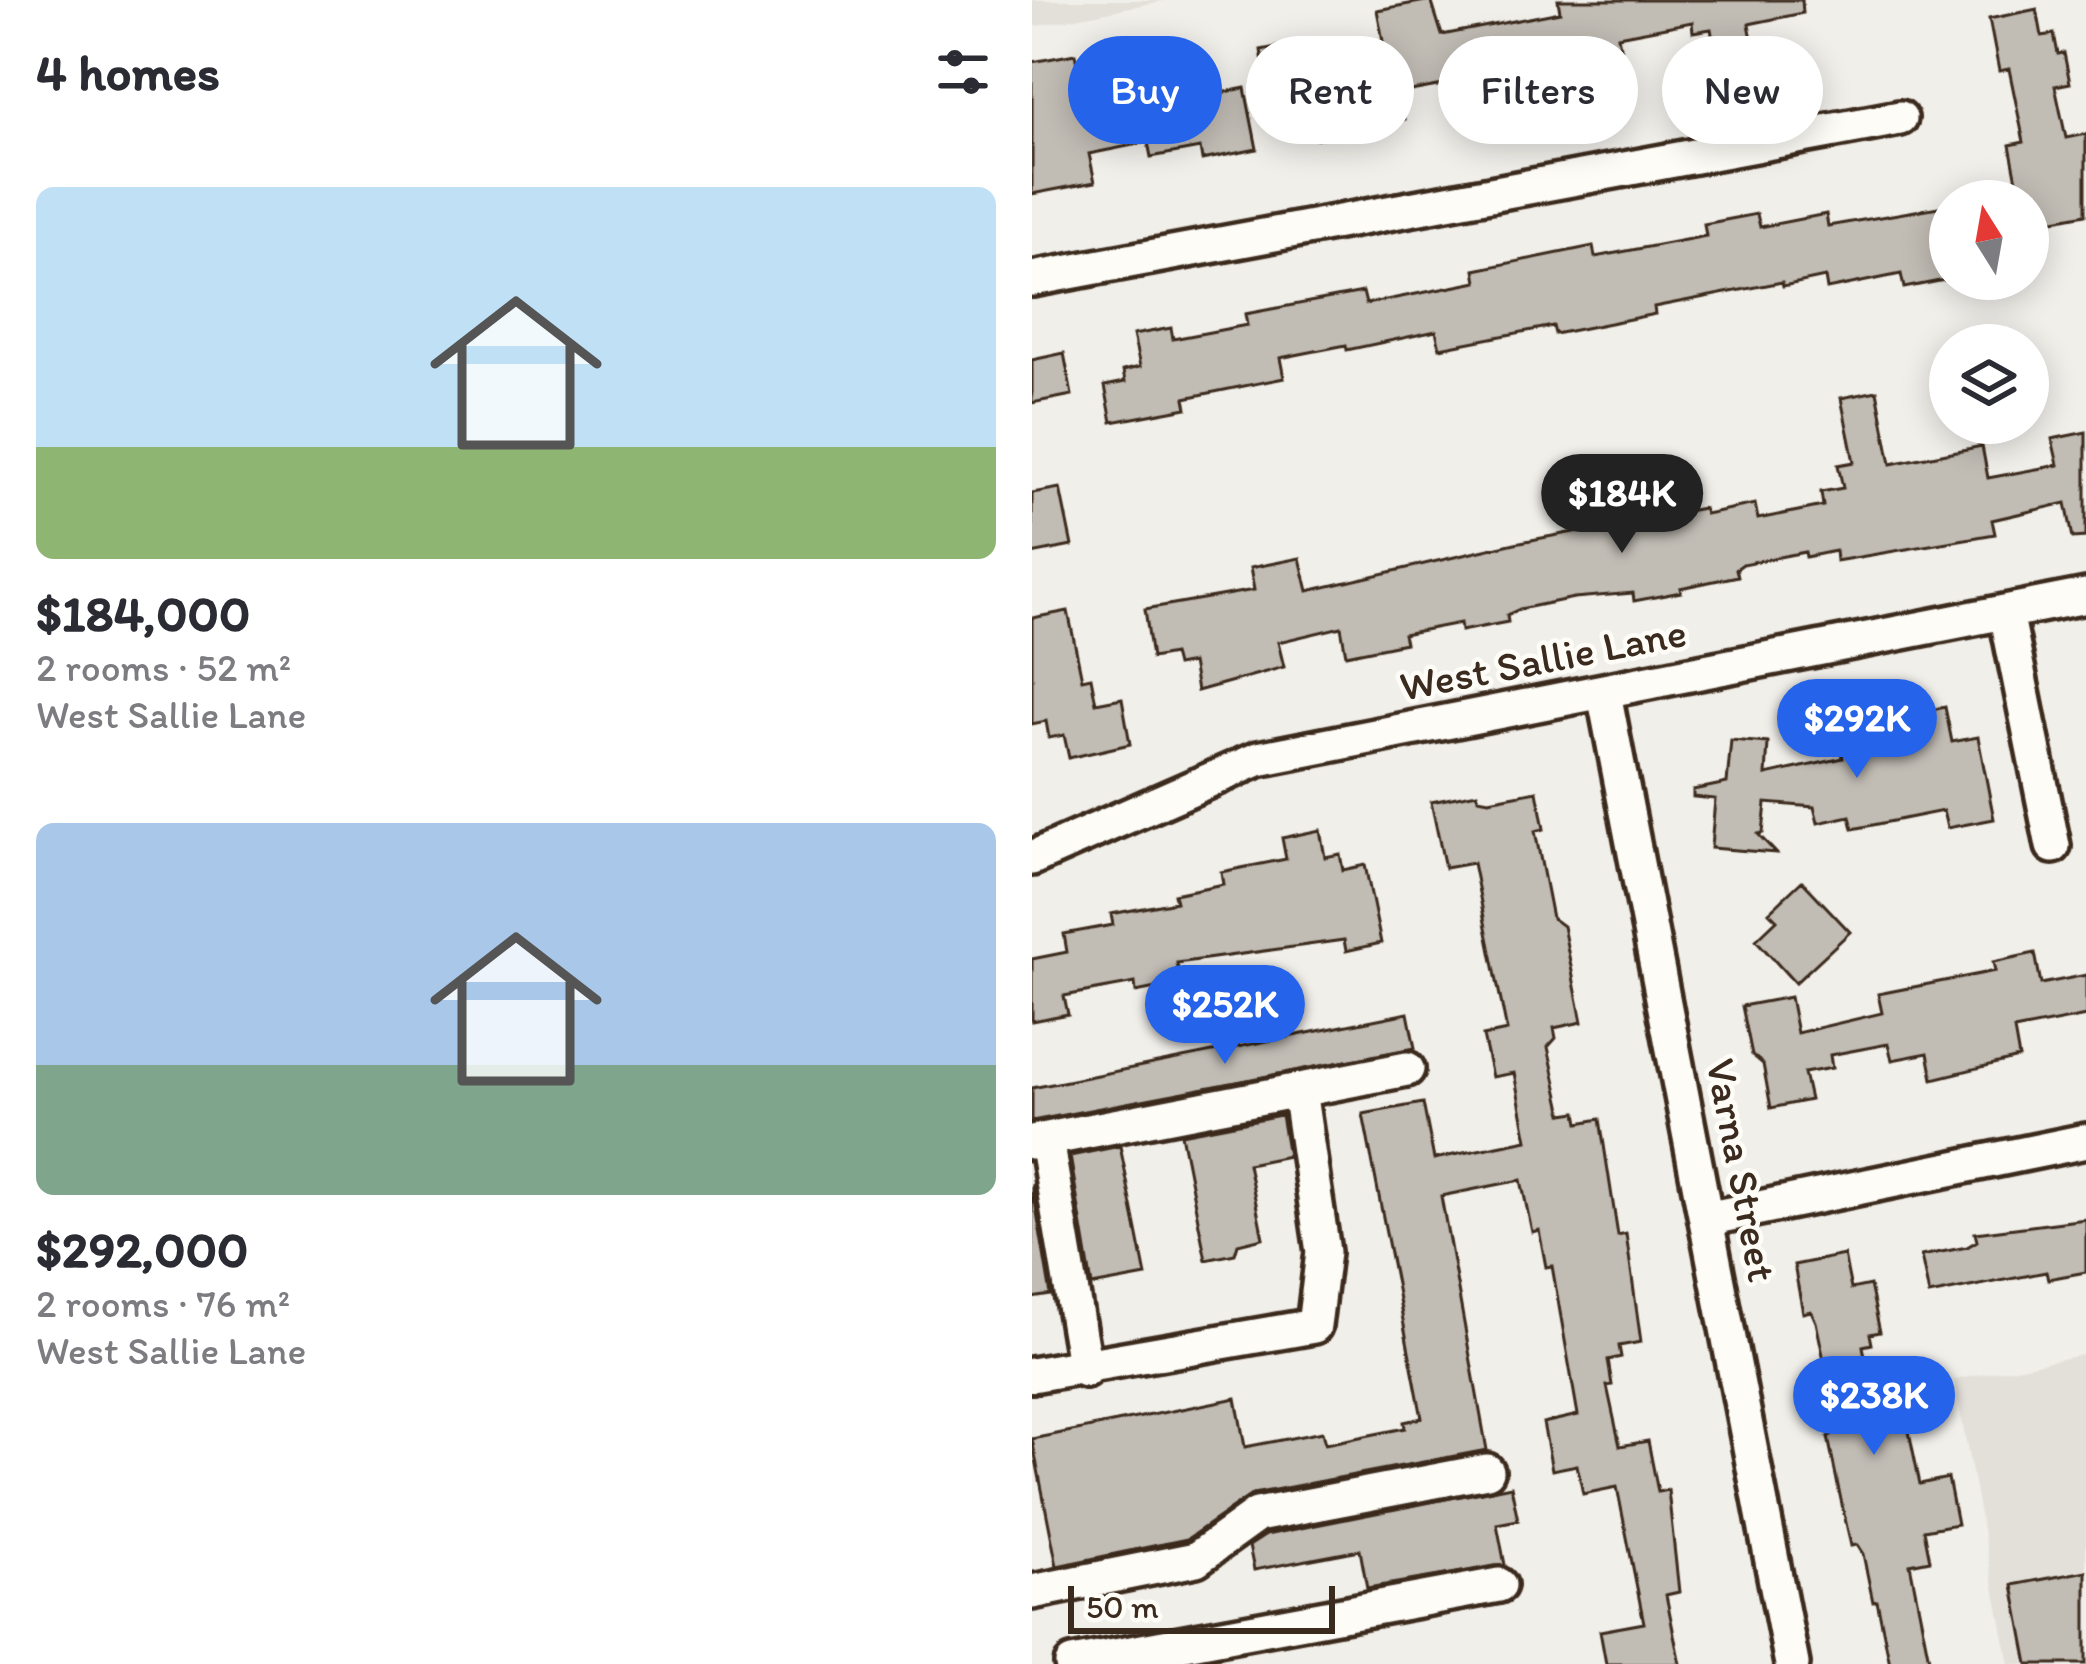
<!DOCTYPE html>
<meta charset="utf-8">
<style>
:root{--surface:#fff;--page:#f2f2f3;--text:#2b2b33;--muted:#7c7c81;--accent:#2563eb}
body{margin:0;font-family:Itim,sans-serif;background:var(--page);color:var(--text);height:100vh;display:flex;flex-direction:column;font-size:45px;white-space:nowrap}
*{box-sizing:border-box;margin:0}
p{font-size:39px;color:var(--muted)}
.icon{flex:none;width:66px;height:66px;fill:none;stroke:currentColor;stroke-width:2;stroke-linecap:round;stroke-linejoin:round}
.map{position:relative;flex:1;overflow:hidden}
.drawer{display:flex;flex-direction:column;background:var(--surface);width:1032px}
.drawer>*{flex:none}
.top-card{position:absolute;left:36px;top:36px;width:837px;height:108px;display:flex;gap:24px}
.needle{width:78px;rotate:349deg}
.buttons{position:absolute;left:897px;top:180px;display:grid;gap:24px}
.buttons a{display:grid;place-items:center;width:120px;height:120px;border-radius:50%;background:var(--surface);box-shadow:0 6px 30px #0003;font-size:60px}
.scale{position:absolute;left:36px;bottom:30px;width:267px;box-sizing:border-box;padding-left:12px;border:6px solid #3b2a1e;border-top:0;font-size:33px;line-height:42px;white-space:nowrap;color:#3b2a1e;-webkit-text-stroke:9px #fdfcf7;paint-order:stroke}
.price{position:absolute;translate:-50% -102px;padding:0 27px;border-radius:42px;background:var(--accent);color:#fff;font-size:39px;line-height:78px;filter:drop-shadow(0 3px 6px #0008)}
.price::after{content:'';position:absolute;left:50%;top:72px;width:36px;height:27px;margin-left:-18px;background:inherit;clip-path:polygon(0 0,100% 0,50% 100%)}
.price.selected{background:#222;color:#fff}
ul{padding:0;list-style:none}
li{display:grid;align-content:center;gap:24px;height:636px;padding:0 36px}
li span{display:grid;place-items:center;height:372px;border-radius:18px;color:#555}
li>.icon{margin-inline-start:auto}
span .icon{width:216px;height:216px;fill:#fffc;stroke-width:1}
li b{font-size:51px}
h2{display:flex;justify-content:space-between;align-items:center;height:144px;padding:0 36px;font-size:51px}
.chip{padding:0 42px;border-radius:54px;background:var(--surface);box-shadow:0 6px 30px #0003;font-size:42px;line-height:108px}
.chip.selected{background:var(--accent);color:#fff}
main{display:flex;flex:1;min-height:0}
.map>svg:first-child{display:block}
.built{fill:#e3e0da}
.building{fill:#c1bcb4;stroke:#3b2a1e;stroke-width:3}
.lines{fill:none;stroke-linecap:round;stroke-linejoin:round}
.minor-casing{stroke:#3b2a1e;stroke-width:42}
.minor{stroke:#fdfcf7;stroke-width:33}
.labels{text-anchor:middle;dominant-baseline:central;stroke-width:9;stroke-linejoin:round;paint-order:stroke}
.street-label{font-size:42px;fill:#3b2a1e;stroke:#fdfcf7}
</style>
<main>
<section class="drawer">
<h2>4 homes<svg class="icon" aria-label="filters" viewBox="0 0 24 24"><path d="M4 7h16M4 17h16"/><circle cx="9" cy="7" r="2"/><circle cx="15" cy="17" r="2"/></svg></h2>
<ul>
<li><span style="background:linear-gradient(#bfe0f5 70%,#8fb573 0)"><svg class="icon" aria-label="home" viewBox="0 0 24 24"><path d="M3 11l9-7 9 7M6 9v11h12V9"/></svg></span><div><b>$184,000</b><p>2 rooms · 52 m²</p><p>West Sallie Lane</p></div></li>
<li><span style="background:linear-gradient(#a9c7e8 65%,#7fa58c 0)"><svg class="icon" aria-label="home" viewBox="0 0 24 24"><path d="M3 11l9-7 9 7M6 9v11h12V9"/></svg></span><div><b>$292,000</b><p>2 rooms · 76 m²</p><p>West Sallie Lane</p></div></li>
</ul>
</section>
<div class="map">
<svg width="1054" height="1664" viewBox="0 0 1054 1664">
<rect width="100%" height="100%" fill="#f1efea"/>
<filter id="ink" filterUnits="userSpaceOnUse"><feTurbulence type="fractalNoise" baseFrequency=".00833" numOctaves="2"/><feDisplacementMap in="SourceGraphic" scale="24" xChannelSelector="R" yChannelSelector="G"/><feConvolveMatrix kernelMatrix="1 2 1 2 8 2 1 2 1" color-interpolation-filters="sRGB"/></filter>
<g filter="url(#ink)">
<path class="built" d="M0,0H134L0,27Z
M1054,1354V1664H977L922,1380Z"/>
<path class="building" d="M399,0L410,35L528,12L526,0H770L771,13L717,24L723,54L685,61L679,29L661,32L660,22L586,36L589,50L573,53L578,79L543,86L541,78L479,90L481,102L427,112L422,83L368,93L373,119L284,139L276,103L239,110L229,50L274,41L276,56L351,41L345,10Z
M1005,9L1010,36L1022,34L1026,54L1032,53L1038,83L1023,86L1034,138L1054,134V214L996,225V201H989L978,145L992,142L977,69L967,71L957,19Z
M43,54L46,69L78,63L81,77L164,63L173,96L213,88L225,149L170,160L168,148L119,157L116,142L57,154L63,182L0,194V62Z
M918,205V279L872,288L869,274L795,289L793,277L751,286L750,282L622,307L623,314L523,334L521,326L408,348L404,331L315,350L314,345L248,358L252,378L153,398L155,408L80,422L73,386L93,382L91,371L108,367L101,335L139,328L141,339L215,325L213,314L331,292L334,304L384,294L445,282L443,270L561,246L563,257L674,236L672,224L725,214L728,227L794,214L796,226Z
M32,353L40,395L0,403V360Z
M845,391L859,464L950,446L956,478L1026,465L1020,439L1054,432V537L1041,538L1034,503L960,520L963,534L804,561L803,551L774,557L773,552L711,564L704,569L706,576L648,588L649,592L602,601L601,593L542,598L488,609L475,615L476,622L429,631L428,623L371,634L373,643L314,655L309,627L246,642L252,667L165,691L160,663L144,666L141,654L120,658L113,609L222,590L218,568L268,558L276,591L483,543L671,508L673,514L723,504L726,519L791,506L789,492L811,488L806,465L822,462L809,398Z
M28,488L40,546L0,554V493Z
M36,611L50,679L59,677L64,703L90,698L98,744L37,758L32,735L17,738L14,721L0,724V618Z
M913,707L920,742L946,737L962,819L915,828L911,811L821,829L818,816L786,823L782,807L734,803L731,833L726,834L744,853L679,848L683,799L661,797V790L695,783L699,740L736,743L734,775L811,758L806,732Z
M505,791L512,829L503,831L520,918L531,926L550,1022L522,1028L524,1038L516,1047L531,1114L545,1112L547,1123L568,1119L586,1236L594,1234L609,1342L587,1346L589,1357L576,1360L580,1385L575,1386L588,1446L616,1441L626,1492L636,1490L647,1592L634,1595L648,1664H574L568,1631L612,1623L585,1487L551,1494L545,1465L520,1470L511,1423L546,1415L520,1266L514,1267L507,1230L500,1232L489,1180L409,1196L455,1450L221,1494L155,1539L25,1566L0,1439L204,1398L213,1447L290,1432L293,1444L373,1428L372,1422L390,1418L331,1114L391,1103L402,1159L495,1140L482,1073L460,1077L451,1036L475,1031L441,863L413,868L399,802L445,793L446,798L457,800Z
M288,830L293,857L308,854L311,870L333,865L349,943L314,951L312,940L145,963L149,983L104,992L103,983L32,996L36,1014L0,1021V959L35,952L32,934L81,925L79,914L144,902L142,894L191,884L189,872L254,859L250,838Z
M770,881L818,932L763,983L724,940L745,920L737,912Z
M1003,953L1009,984L1054,975V1016L982,1030L987,1058L901,1079L896,1053L860,1060L856,1044L798,1055L800,1068L772,1073L778,1100L739,1108L731,1064L720,1055L710,1006L758,997L765,1033L850,1013L846,994L963,971L961,962Z
M376,1013L383,1048L0,1121V1088Z
M249,1115L256,1156L216,1164L231,1238L206,1244L203,1254L174,1260L149,1134Z
M88,1146L114,1276L60,1286L38,1156Z
M0,1183L19,1295L0,1298Z
M1054,1219V1272L1016,1279L1014,1272L897,1295L889,1256L935,1247L945,1241L943,1233Z
M812,1255L819,1289L838,1285L848,1332L838,1334L840,1344L831,1346L841,1399L869,1393L888,1484L916,1478L925,1524L892,1530L898,1560L878,1564L898,1664H858L845,1601L841,1602L831,1554L825,1545L819,1546L806,1486L796,1437L806,1431L796,1379L784,1322L779,1311L771,1313L762,1265Z
M479,1486L486,1520L465,1524L473,1565L335,1588L328,1550L222,1570L217,1546L234,1535Z
M1054,1571V1664H996L981,1585Z"/>
<g class="lines">
<g class="minor-casing">
<path id="minor" d="M0,279L868,118
M974,612L1021,846
M572,693L760,1664
M0,858L226,759L1054,596
M14,1140L53,1370
M0,1142L375,1069
M674,1219L1054,1141
M0,1375L282,1326L291,1252L267,1090
M0,1592L164,1559L225,1515L455,1471
M40,1664L467,1585"/>
</g>
<use href="#minor" class="minor"/>
</g>
</g>
<g class="labels">
<g class="street-label">
<text transform="translate(511 659) rotate(-11)">West Sallie Lane</text>
<text transform="translate(710 1170) rotate(79)">Varna Street</text>
</g>
</g>
</svg>
<div class="buttons">
<a><svg class="needle" viewBox="-14 -14 28 28"><path d="M0-13l5 13h-10z" fill="#e53935"/><path d="M0 13l5-13h-10z" fill="#7c7c81"/></svg></a>
<a><svg class="icon" aria-label="layers" viewBox="0 0 24 24"><path d="M12 4l9 5-9 5-9-5zM3 14l9 5 9-5"/></svg></a>
</div>
<div class="scale">50 m</div>
<b class="price selected" style="left:590px;top:556px">$184K</b>
<b class="price" style="left:825px;top:781px">$292K</b>
<b class="price" style="left:193px;top:1067px">$252K</b>
<b class="price" style="left:842px;top:1458px">$238K</b>
<div class="top-card">
<a class="chip selected">Buy</a>
<a class="chip">Rent</a>
<a class="chip">Filters</a>
<a class="chip">New</a>
</div>
</div>
</main>
